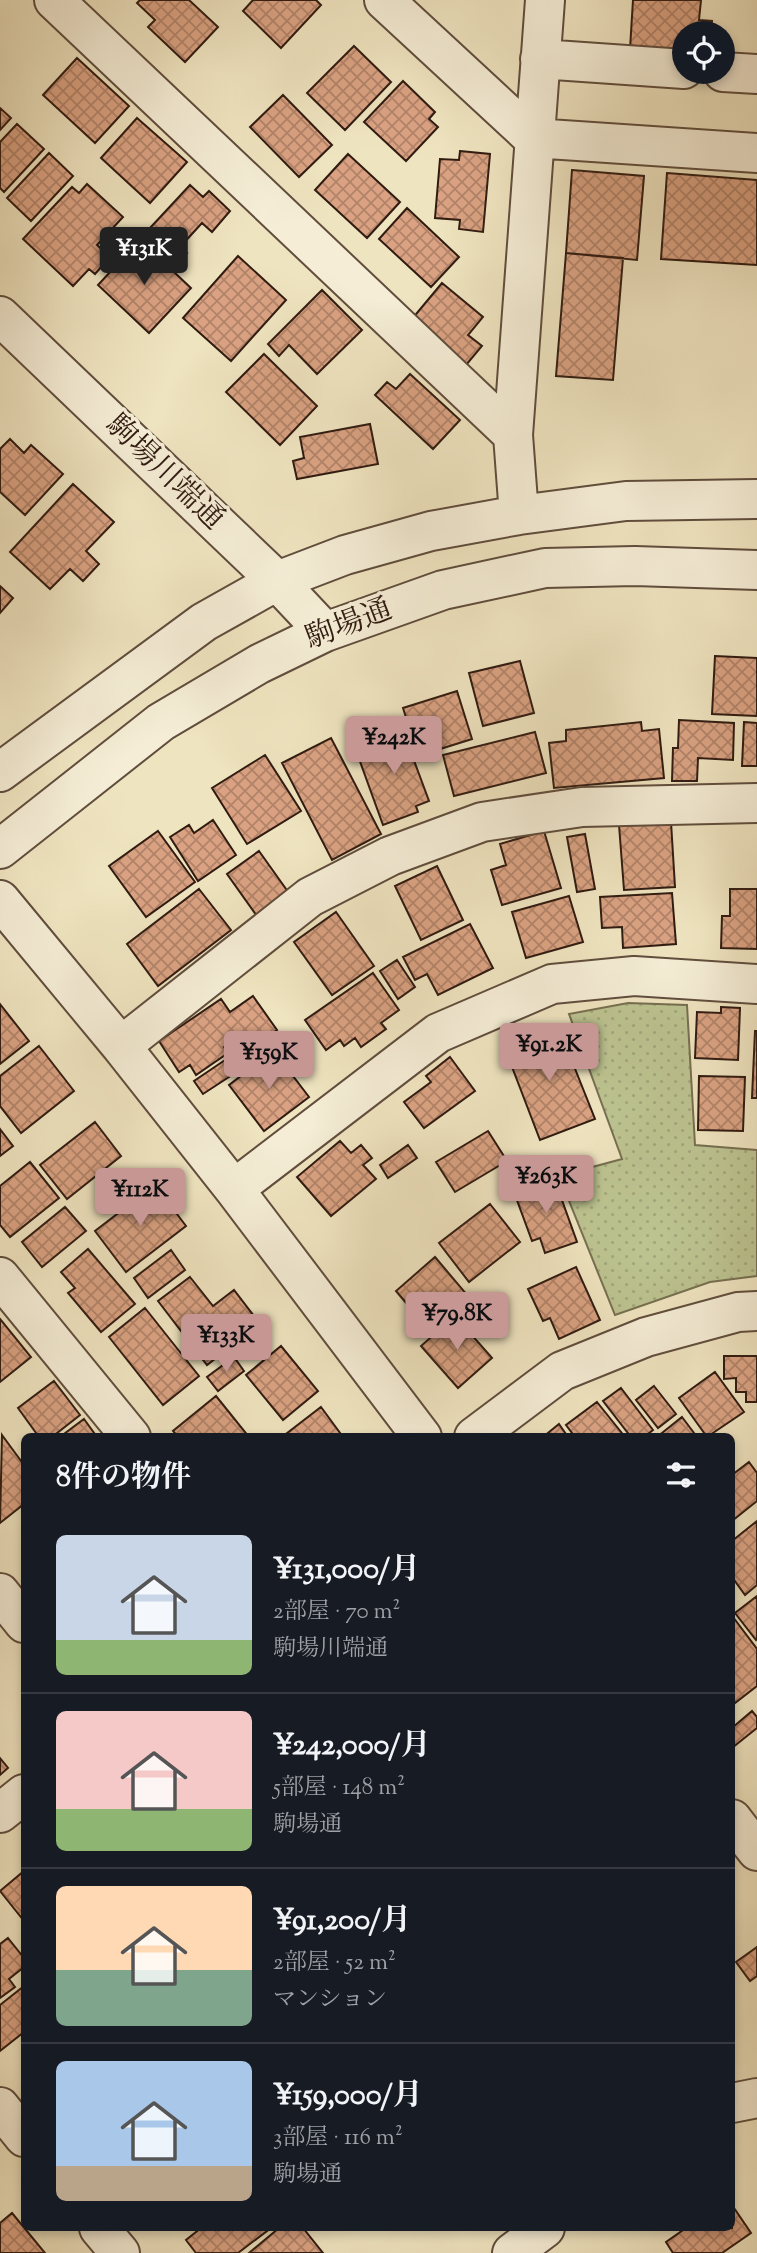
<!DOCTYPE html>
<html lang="ja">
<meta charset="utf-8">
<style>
:root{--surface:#171b24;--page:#242831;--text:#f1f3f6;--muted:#9ea1a6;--line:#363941;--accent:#c59692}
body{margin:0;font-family:"Sorts Mill Goudy","Noto Serif JP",serif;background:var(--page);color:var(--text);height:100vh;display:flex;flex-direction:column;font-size:26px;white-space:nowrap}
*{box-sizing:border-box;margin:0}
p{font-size:23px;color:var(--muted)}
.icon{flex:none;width:38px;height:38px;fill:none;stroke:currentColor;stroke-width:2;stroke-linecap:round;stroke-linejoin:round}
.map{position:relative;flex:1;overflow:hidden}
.drawer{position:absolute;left:21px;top:1433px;width:714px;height:798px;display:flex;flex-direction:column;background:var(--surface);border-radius:10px;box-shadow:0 4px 10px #0003}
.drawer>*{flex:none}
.fabs{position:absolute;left:672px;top:21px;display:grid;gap:14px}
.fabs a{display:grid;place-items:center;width:63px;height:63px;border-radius:50%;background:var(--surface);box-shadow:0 4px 10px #0003;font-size:35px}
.price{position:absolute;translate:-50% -60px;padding:0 16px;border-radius:7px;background:var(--accent);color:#111;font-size:23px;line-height:46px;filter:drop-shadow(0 2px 4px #0008)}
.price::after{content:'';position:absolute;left:50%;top:42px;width:21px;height:16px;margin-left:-10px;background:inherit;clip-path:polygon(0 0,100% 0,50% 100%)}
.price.selected{background:#222;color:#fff}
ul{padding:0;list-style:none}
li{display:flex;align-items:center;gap:21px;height:175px;padding:0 35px}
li+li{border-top:2px solid var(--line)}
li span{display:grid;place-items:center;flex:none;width:196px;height:140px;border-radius:10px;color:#555}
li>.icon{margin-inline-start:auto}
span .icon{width:84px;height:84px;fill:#fffc;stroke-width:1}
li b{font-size:30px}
h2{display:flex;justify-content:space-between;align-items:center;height:84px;padding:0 35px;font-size:30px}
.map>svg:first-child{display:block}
.park{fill:url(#park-dots);stroke:#766f50;stroke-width:2}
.building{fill:url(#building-cross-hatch);stroke:#301b11;stroke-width:2}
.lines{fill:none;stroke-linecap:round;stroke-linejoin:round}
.minor-casing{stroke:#604d3d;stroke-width:42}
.minor{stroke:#f5edd6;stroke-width:38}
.labels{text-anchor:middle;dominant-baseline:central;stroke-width:7;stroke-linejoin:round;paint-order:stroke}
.street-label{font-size:30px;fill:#301b11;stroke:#f5edd6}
</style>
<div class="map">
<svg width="757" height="2253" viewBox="0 0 757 2253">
<defs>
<pattern id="park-dots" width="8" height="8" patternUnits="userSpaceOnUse" patternTransform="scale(1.75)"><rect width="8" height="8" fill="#bcc390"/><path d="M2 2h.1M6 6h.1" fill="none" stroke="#a2a77b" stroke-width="1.8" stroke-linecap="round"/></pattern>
<pattern id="building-cross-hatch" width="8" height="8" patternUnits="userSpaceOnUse" patternTransform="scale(1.75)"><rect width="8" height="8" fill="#daa282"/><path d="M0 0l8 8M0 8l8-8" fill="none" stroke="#b18369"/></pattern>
</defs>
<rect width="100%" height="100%" fill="#efe4c0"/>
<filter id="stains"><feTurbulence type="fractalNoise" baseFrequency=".00286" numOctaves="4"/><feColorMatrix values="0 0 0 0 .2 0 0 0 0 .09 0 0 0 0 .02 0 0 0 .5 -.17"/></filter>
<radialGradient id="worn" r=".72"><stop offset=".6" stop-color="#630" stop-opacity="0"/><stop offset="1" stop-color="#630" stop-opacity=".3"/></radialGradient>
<path class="park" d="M628,1003L687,1005L695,1145L757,1150V1276L710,1282L615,1315L559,1176L622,1159L569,1014Z"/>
<path class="building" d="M140,0H189L218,27L185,62L148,27L155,20L137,3Z
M253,0H316L321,5L281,48L243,11Z
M633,0H701L699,20L712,21L711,33H684V54L630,49Z
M354,46L391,82L345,130L307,93Z
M77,58L129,106L95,143L43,95Z
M403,81L435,112L429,119L438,127L406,161L364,122Z
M283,95L332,145L299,177L250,127Z
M0,108L11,118L0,130Z
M137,118L187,162L150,203L101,158Z
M17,124L44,149L4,192L0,188V142Z
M460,151L490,154L483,232L459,229L460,220L435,218L440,159L459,160Z
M49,153L73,176L31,221L7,198Z
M348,154L400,202L367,238L315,190Z
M572,170L644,176L637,260L566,253Z
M667,173L757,180V265L661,259Z
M87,184L123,217L97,245L110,257L95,274L89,269L73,286L23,239L72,187L79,193Z
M190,185L203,197L209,191L230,211L212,232L202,223L180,247L187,253L175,265L155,246L162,238L150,228Z
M407,208L459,257L431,287L379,239Z
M140,240L191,288L149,333L98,285Z
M566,253L623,258L613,380L556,376Z
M238,256L286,300L231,361L183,318Z
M442,283L483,317L468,335L482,346L466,365L412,319Z
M322,290L362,330L317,374L289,345L279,356L268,344Z
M264,354L317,406L280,445L226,392Z
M410,374L460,420L433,449L375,395L387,382L396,389Z
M370,424L378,464L297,479L293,461L304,458L300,437Z
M10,439L24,453L31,445L63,474L25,515L0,492V449Z
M73,484L114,522L86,551L99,564L83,581L70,569L50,589L10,552Z
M0,586L13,598L0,613Z
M715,656L757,658V716L712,714Z
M520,661L534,713L483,726L469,673Z
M457,691L472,739L418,756L403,708Z
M399,720L429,801L416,806L418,812L383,825L358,756L384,746L378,728Z
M679,720L734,723L733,760L698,758L697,781H672L673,748H678Z
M641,722L642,731L659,729L664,778L554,788L549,743L566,741V730Z
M744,722L757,723V766H742Z
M535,732L546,773L454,796L443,755Z
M331,738L381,834L332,860L282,763Z
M265,755L301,811L247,844L212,788Z
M213,820L236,855L198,881L170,837L189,825L194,833Z
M671,822L675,887L624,890L619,825Z
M158,831L195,882L146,917L109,866Z
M544,831L561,888L502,905L491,870L506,865L500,844Z
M585,834L595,889L577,892L567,837Z
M259,851L291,896L259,919L227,874Z
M437,866L463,920L421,940L395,886Z
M199,889L231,930L158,986L127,944Z
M730,889H757V949L721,948L722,916H730Z
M672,893L676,944L623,948L622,927L602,928L600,897Z
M569,896L583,942L526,958L512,912Z
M336,912L374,966L332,995L294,942Z
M470,924L493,968L438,995L427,974L415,980L403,957Z
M397,960L415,987L398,999L380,971Z
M373,973L399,1010L381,1023L386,1029L361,1047L355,1038L344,1046L340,1040L326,1050L305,1020Z
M253,996L277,1030L250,1049L241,1036L224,1047L228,1053L196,1075L190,1065L179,1072L159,1041L221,999L230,1012Z
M0,1004L29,1041L0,1064Z
M721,1007L740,1008L738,1060L695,1058L697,1012L721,1013Z
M558,1026L595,1119L540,1140L504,1046Z
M755,1031H757V1098H752Z
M39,1046L74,1091L21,1133L0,1106V1076Z
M274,1051L309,1097L264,1131L229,1085Z
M450,1057L475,1091L424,1128L404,1102L431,1082L426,1076Z
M225,1060L235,1073L203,1094L194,1081Z
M699,1076L745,1077L743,1131L698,1130Z
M95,1122L121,1156L67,1199L40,1165Z
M0,1129L13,1146L0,1156Z
M488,1131L507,1161L455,1192L436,1162Z
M340,1141L351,1153L361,1145L372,1158L363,1165L376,1179L331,1216L297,1177Z
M408,1145L417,1158L388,1178L380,1165Z
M30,1162L59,1198L10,1237L0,1225V1186Z
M554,1178L577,1242L545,1253L540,1238L532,1241L514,1192Z
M155,1185L186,1226L126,1272L95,1231Z
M490,1204L520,1242L469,1282L439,1243Z
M65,1207L86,1231L42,1267L22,1242Z
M88,1249L135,1304L101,1332L68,1293L75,1288L61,1272Z
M171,1250L185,1270L148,1298L134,1278Z
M435,1257L468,1296L428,1329L396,1291Z
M576,1267L600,1320L559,1339L550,1318L543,1321L528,1289Z
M190,1277L213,1306L234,1290L260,1324L207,1365L158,1301Z
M145,1308L199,1376L163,1405L109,1337Z
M455,1316L492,1358L458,1388L421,1346Z
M0,1319L31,1357L0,1382Z
M281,1346L318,1391L283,1420L246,1375Z
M724,1356H757V1402H746V1392H736V1378L724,1379Z
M234,1357L244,1371L218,1391L207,1377Z
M715,1372L744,1412L707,1437L679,1398Z
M54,1381L80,1415L52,1437H39L18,1408Z
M654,1386L676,1414L658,1428L636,1400Z
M621,1388L653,1430L644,1437H631L603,1401Z
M216,1396L249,1437H178L173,1431Z
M597,1402L625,1437H575L566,1425Z
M321,1407L343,1437H282Z
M682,1417L697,1437H657Z
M84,1419L97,1437H60Z
M559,1424L568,1437H543Z
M2,1435L24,1465V1504L0,1523Z
M749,1462L757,1473V1501L732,1521V1475Z
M757,1521V1585L745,1595L732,1577V1541Z
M757,1596V1639L756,1640L735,1613Z
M733,1617L757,1649V1686L735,1703L732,1699V1618Z
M752,1711L757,1717V1728L732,1748V1728Z
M0,1758L8,1768L0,1775Z
M24,1871V1921L0,1891Z
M8,1938L24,1958V1967L9,1979L15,1987L0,1998V1944Z
M757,1947V1976L750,1981L736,1962Z
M24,1986V2032L0,2051V2005Z
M732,2205L751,2233L722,2253H673L666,2242L686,2228H732Z
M12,2213L45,2253H0V2223Z
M201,2228H271L238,2253H196L186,2240Z
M279,2228H303L323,2253H249Z"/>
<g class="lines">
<g class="minor-casing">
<path id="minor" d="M54,0L513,435
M384,0L533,138L757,153
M540,59L684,69
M723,72L757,74
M0,316L277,581L325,632
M519,515L513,435L545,0
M0,772L204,622L277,581L345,555L431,531L519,515L626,501L757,499
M0,849L161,722L259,664L325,632L443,590L545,568L635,566L757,570
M0,900L121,1046L234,1189L422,1437
M121,1046L310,897L390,856L482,822L582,807L757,803
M234,1189L438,1033L552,984L634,976L757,984
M0,1277L131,1437
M474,1437L562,1371L646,1337L738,1312L757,1311
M0,1593L24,1623
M0,1813L24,1794
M732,1819L757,1851
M732,2103L757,2098
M0,2107L24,2137
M99,2228L120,2253
M512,2253L545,2228"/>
</g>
<use href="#minor" class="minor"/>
</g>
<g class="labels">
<g class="street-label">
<text transform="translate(164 473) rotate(44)">駒場川端通</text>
<text transform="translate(349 625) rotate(-21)">駒場通</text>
</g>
</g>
<rect width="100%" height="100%" filter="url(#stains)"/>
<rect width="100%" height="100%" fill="url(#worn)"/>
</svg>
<div class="fabs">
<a><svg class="icon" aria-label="locate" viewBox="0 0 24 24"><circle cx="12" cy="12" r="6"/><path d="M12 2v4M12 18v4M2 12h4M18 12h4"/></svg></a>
</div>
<b class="price selected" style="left:144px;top:287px">¥131K</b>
<b class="price" style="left:394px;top:776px">¥242K</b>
<b class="price" style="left:549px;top:1083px">¥91.2K</b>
<b class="price" style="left:269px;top:1091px">¥159K</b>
<b class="price" style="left:546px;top:1215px">¥263K</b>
<b class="price" style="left:140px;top:1228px">¥112K</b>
<b class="price" style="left:457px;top:1352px">¥79.8K</b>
<b class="price" style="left:226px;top:1374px">¥133K</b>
<section class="drawer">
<h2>8件の物件<svg class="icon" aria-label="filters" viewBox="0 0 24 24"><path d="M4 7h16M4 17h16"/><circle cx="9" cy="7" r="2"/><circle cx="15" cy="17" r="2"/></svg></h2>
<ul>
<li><span style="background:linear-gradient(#c9d6e8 75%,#8fb573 0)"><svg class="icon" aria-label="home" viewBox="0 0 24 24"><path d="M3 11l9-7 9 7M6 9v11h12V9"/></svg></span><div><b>¥131,000/月</b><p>2部屋 · 70 m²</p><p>駒場川端通</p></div></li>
<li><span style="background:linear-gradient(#f6c9c9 70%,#8fb573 0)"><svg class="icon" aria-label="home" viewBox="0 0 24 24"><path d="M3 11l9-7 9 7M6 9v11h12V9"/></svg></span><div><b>¥242,000/月</b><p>5部屋 · 148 m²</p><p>駒場通</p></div></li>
<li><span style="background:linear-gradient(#ffd9b3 60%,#7fa58c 0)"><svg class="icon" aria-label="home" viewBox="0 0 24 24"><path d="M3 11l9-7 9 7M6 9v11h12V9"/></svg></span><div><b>¥91,200/月</b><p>2部屋 · 52 m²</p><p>マンション</p></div></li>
<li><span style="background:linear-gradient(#a9c7e8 75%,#b9a48a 0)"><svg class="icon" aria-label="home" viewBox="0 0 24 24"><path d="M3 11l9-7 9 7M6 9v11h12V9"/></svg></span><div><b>¥159,000/月</b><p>3部屋 · 116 m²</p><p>駒場通</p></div></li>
</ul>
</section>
</div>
